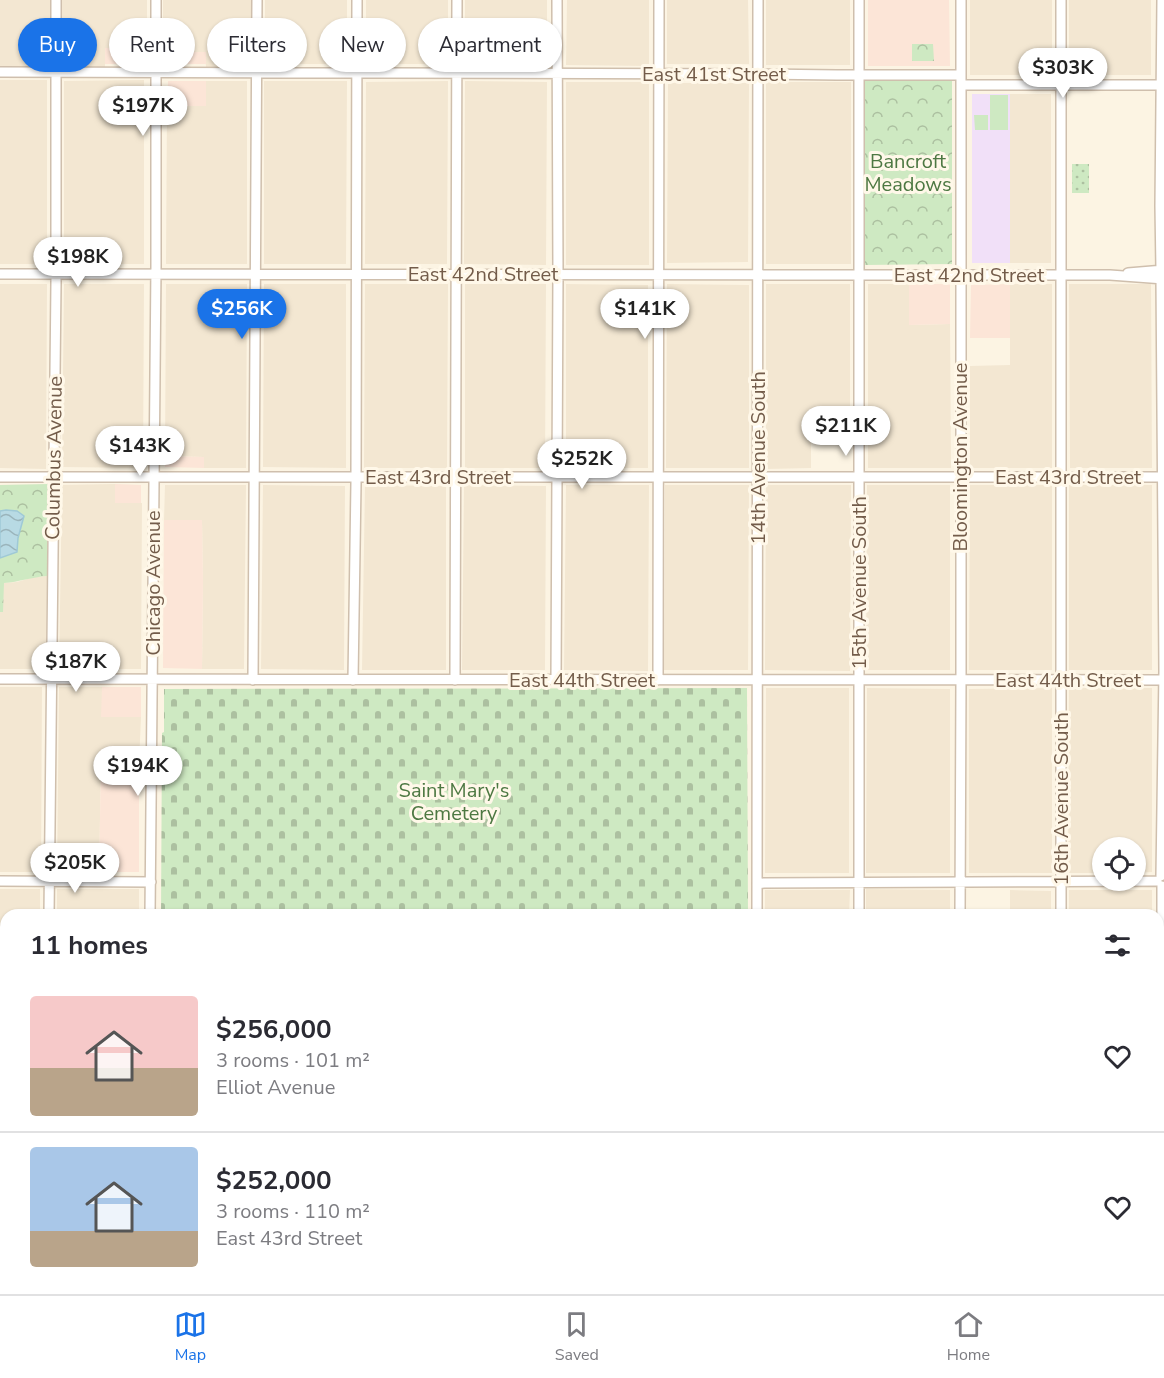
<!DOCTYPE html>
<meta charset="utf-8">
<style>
:root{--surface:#fff;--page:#f2f2f3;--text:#2b2b33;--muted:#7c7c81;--line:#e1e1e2;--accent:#1a73e8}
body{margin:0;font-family:"Nunito Sans",sans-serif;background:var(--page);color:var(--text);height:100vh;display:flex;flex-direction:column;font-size:22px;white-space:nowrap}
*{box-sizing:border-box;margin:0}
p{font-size:20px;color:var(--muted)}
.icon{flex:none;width:33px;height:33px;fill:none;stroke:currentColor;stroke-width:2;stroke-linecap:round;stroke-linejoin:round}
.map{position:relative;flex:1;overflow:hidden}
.side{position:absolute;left:0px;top:909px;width:1164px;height:386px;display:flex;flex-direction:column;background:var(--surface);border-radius:18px 18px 0 0;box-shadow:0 2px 4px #0004}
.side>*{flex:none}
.guide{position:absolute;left:18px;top:18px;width:600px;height:54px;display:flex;gap:12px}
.buttons{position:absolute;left:1092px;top:837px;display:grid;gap:12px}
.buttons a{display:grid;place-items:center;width:54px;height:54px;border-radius:50%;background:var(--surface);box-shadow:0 2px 4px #0004;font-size:30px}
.price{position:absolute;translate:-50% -51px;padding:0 14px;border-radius:21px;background:#fff;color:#222;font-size:20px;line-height:39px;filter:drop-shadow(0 2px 3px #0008)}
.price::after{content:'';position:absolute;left:50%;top:36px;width:18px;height:14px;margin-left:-9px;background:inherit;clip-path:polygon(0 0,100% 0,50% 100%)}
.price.on{background:var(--accent);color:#fff}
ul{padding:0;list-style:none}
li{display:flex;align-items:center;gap:18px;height:150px;padding:0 30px}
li+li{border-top:2px solid var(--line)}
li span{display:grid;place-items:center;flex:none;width:168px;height:120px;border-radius:6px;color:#555}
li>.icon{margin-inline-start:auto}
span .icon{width:72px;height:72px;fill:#fffc;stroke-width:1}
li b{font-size:26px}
h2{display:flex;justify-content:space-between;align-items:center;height:72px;padding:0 30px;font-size:26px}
.pill{padding:0 21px;border-radius:27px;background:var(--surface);box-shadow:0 2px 4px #0004;font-size:21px;line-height:54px}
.pill.on{background:var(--accent);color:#fff}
.tabs{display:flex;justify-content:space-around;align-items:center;height:84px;border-top:2px solid var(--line);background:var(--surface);font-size:16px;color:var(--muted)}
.tabs a{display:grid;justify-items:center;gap:3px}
.tabs .on{color:var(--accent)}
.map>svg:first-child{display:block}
.residential{fill:#f3e7d2}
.commercial{fill:#fce5d7}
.education{fill:#f1e0f8}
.grass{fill:url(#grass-dots)}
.forest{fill:url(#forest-crowns)}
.cemetery{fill:url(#cemetery-stones)}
.pitch{fill:#cee9c2}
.water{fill:url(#water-waves);stroke:#9fc9d6;stroke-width:1.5}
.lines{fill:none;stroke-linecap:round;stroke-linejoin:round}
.minor-casing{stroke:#cfbfad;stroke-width:12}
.major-casing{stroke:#dbd5d0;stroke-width:15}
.minor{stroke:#fff;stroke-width:9}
.major{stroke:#f9de9d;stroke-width:12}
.labels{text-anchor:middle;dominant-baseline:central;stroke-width:6;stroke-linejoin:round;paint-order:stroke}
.street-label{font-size:20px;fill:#735c4a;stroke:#fff8e9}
.park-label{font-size:20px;fill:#4d7842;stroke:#fff8e9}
</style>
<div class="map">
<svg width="1164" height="1294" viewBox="0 0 1164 1294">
<defs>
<pattern id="grass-dots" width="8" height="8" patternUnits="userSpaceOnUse" patternTransform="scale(1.5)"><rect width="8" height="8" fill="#cee9c2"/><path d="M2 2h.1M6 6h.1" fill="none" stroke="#acc0a0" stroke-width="1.8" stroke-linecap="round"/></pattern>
<pattern id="forest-crowns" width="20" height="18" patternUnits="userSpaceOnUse" patternTransform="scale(1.5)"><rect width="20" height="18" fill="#cee9c2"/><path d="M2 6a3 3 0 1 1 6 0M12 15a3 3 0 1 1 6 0" fill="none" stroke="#acc0a0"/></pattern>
<pattern id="cemetery-stones" width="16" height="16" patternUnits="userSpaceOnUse" patternTransform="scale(1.5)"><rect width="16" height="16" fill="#cee9c2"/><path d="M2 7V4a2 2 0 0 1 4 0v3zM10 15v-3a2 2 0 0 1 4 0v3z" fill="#acc0a0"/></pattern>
<pattern id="water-waves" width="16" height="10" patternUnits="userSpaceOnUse" patternTransform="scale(1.5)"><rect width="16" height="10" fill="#b8dae4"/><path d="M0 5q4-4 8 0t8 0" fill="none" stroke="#9ab4bb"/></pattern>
</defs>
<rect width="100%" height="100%" fill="#fcf4e3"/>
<path class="residential" d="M0,0H50V62L48,66L0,67Z
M60,0H147V48H105V67H63L60,65Z
M163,0H251V62L250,65L247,67H206L205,52H163Z
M265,0H347V64H265Z
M366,0H448V64H366Z
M465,0H547V65H465Z
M567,0H649V66L566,65Z
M667,0H748L749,64H667Z
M766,0H850V65H766Z
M970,0H1052V75H970Z
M1069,0H1151V75H1069Z
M0,80H47V264H0Z
M144,80V264H64V81Z
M206,81H247V264H166L167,106H205Z
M264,81H347L346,264H264Z
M448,81L447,264H365L366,82Z
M465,81L547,82L546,265L464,264Z
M566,82H649V265H566Z
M766,82H851V264H766Z
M668,83H749L748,262L667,263Z
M1010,94H1051V263H1010Z
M0,284H47L46,469L0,468Z
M64,284H144L143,468L62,467Z
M166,284H247L246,468H204V457L165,456Z
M264,284H346V468L263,467Z
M365,284H448L447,468H364Z
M465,284H546L545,468H465Z
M566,284L648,285V468H566Z
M667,284L749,285V468H666Z
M766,284H850V436L811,437V468L766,469Z
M868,284H909V325L950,324L951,468H868Z
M1010,284H1052V468H970V366L1010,365Z
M1069,284H1151L1152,468H1070Z
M115,484V503H142L141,669H59L62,485Z
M165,485H246L244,669H202L203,582L202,521L164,520Z
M263,485L345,486L344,670L261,669Z
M365,485L446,486V670H362Z
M464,485L546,486L545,670H462Z
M566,485H649L648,671L564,670Z
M665,485H749L748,670H664Z
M766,485H851L850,671L765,670Z
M867,485H950V670H866Z
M970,485H1052V670H969Z
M1069,485H1152V670H1069Z
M47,576L46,669H0V612H3V583L17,582L34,577Z
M0,687H42L41,872H0Z
M59,687H102V717H141L139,763H101L99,872H57Z
M766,688H849V873H765Z
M867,688L950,689V873H866Z
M1052,688V873H969V689Z
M1069,688H1152V872L1136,873V848H1102V873H1068Z
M0,889H40V915H6V1074H0Z
M57,889H139V915H57Z
M866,889L950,890V915H866Z
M765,890H850L849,915H765Z
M1010,890L1051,891V915H1010Z
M1069,890H1152V915H1069Z
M0,1092H6V1276H0Z"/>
<path class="commercial" d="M868,0H949L950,66H868Z
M105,48H145V64H105Z
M167,52H206V64H168Z
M168,81H206V106H167Z
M909,284H950V324L909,325Z
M1010,284V338H970L971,285Z
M165,456L204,457V468L165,467Z
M115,484L141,485V503H115Z
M164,520H202L203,582L202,669L163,668Z
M102,687H141V717H101Z
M101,762L139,763V872H99Z"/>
<path class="education" d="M972,94H1010V263H972Z"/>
<path class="grass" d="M1072,164H1089V193H1072Z"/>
<path class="forest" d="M912,44H933L934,61H912Z
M865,80H952V264L865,265Z
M48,484L47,576C32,577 19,582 4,583L3,612H0V485Z"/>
<path class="cemetery" d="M747,688L748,915H161L162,733L164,732V689Z"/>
<path class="pitch" d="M990,95H1008V130H990Z
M974,115H988V130H975Z"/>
<path class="water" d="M6,510L17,511L24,516L18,538L17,552L0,558V511Z"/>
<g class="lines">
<g class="minor-casing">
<path id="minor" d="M0,72L759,74L837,75H961
M961,85H1164
M1161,270L1160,206L1162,0
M1128,273L1164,270
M0,274L1110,275L1164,279
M1161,279L1164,671L1161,876
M0,477H1164
M0,679L1164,680
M253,680L257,0
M353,680L356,483L357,0
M455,680L457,0
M556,680L558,274L557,0
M658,680L659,0
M0,881L151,882
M757,884L764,883L1157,881
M1162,886V1294
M49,915L56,283V0
M150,915L156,266V0
M757,915L758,0
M859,915V0
M960,915L961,680V0
M1061,915V0
M0,1285H6
M452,1288V1294
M555,1288V1294
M756,1288V1294
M857,1288V1294
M960,1288V1294
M45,1294V1288
M149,1294V1288
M248,1294V1288
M352,1294V1288
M656,1294V1288
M1061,1294V1288"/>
</g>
<g class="major-casing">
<path id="major" d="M1158,1079H1164
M0,1083H6
M1158,1088H1164"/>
</g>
<use href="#minor" class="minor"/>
<use href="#major" class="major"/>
</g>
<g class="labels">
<g class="street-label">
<text x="714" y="74">East 41st Street</text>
<text x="483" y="274">East 42nd Street</text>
<text x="969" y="275">East 42nd Street</text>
<text transform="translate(960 457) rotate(-90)">Bloomington Avenue</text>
<text transform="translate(54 458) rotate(-89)">Columbus Avenue</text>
<text transform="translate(758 458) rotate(-90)">14th Avenue South</text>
<text x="438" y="477">East 43rd Street</text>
<text x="1068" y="477">East 43rd Street</text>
<text transform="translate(153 583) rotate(-90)">Chicago Avenue</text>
<text transform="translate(859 583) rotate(-90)">15th Avenue South</text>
<text x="582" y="680">East 44th Street</text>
<text x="1068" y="680">East 44th Street</text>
<text transform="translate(1061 799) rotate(-90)">16th Avenue South</text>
</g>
<g class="park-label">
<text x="908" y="161">Bancroft<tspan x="908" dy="23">Meadows</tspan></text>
<text x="454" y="790">Saint Mary's<tspan x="454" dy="23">Cemetery</tspan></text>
</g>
</g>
</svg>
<div class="buttons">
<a><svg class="icon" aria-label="locate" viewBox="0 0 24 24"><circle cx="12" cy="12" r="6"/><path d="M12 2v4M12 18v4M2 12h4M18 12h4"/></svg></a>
</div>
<b class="price" style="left:1063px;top:99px">$303K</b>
<b class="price" style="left:143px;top:137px">$197K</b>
<b class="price" style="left:78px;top:288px">$198K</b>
<b class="price on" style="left:242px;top:340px">$256K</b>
<b class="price" style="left:645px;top:340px">$141K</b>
<b class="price" style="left:846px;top:457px">$211K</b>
<b class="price" style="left:140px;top:477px">$143K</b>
<b class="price" style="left:582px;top:490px">$252K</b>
<b class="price" style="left:76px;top:693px">$187K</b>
<b class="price" style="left:138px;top:797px">$194K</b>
<b class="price" style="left:75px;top:894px">$205K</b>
<div class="guide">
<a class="pill on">Buy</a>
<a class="pill">Rent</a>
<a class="pill">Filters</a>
<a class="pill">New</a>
<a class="pill">Apartment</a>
</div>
<section class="side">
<h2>11 homes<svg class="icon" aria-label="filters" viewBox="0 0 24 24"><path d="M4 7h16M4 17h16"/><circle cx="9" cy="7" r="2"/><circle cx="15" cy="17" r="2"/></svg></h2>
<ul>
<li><span style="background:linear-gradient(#f6c9c9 60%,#b9a48a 0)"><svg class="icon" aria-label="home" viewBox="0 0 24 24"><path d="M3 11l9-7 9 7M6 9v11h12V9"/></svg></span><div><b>$256,000</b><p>3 rooms · 101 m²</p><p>Elliot Avenue</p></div><svg class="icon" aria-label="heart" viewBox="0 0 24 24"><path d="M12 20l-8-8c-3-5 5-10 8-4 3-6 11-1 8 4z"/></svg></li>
<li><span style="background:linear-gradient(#a9c7e8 70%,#b9a48a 0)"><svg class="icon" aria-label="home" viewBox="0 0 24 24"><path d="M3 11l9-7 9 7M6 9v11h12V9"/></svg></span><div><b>$252,000</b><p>3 rooms · 110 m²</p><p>East 43rd Street</p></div><svg class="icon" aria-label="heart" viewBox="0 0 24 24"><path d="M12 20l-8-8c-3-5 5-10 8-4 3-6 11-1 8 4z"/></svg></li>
</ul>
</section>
</div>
<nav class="tabs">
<a class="on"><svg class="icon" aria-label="map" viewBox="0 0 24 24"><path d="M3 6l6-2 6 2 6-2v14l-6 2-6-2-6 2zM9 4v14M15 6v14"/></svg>Map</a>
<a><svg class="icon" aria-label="saved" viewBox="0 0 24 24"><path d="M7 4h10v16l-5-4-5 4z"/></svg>Saved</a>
<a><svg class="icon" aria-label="home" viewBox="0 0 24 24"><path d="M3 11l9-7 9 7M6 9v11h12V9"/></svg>Home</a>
</nav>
